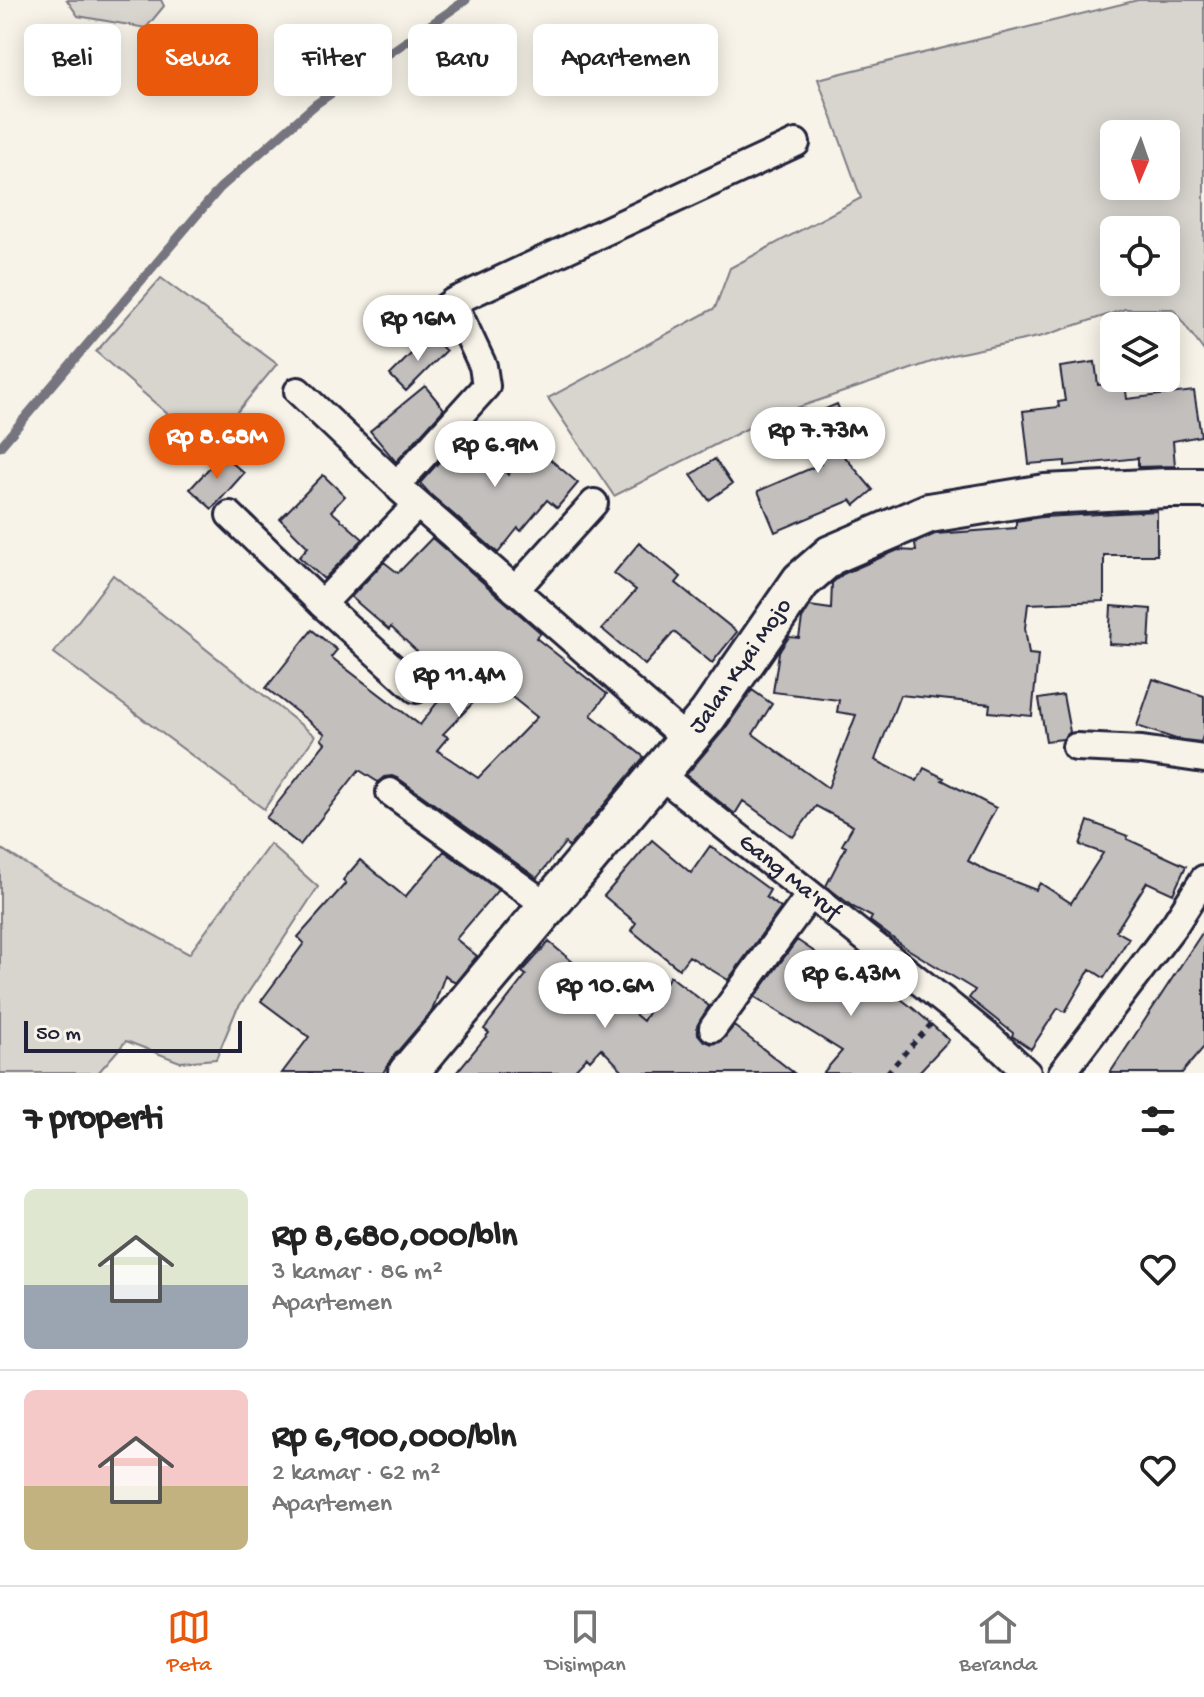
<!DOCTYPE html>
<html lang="id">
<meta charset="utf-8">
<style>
:root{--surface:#fff;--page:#f2f2f2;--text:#222;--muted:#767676;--line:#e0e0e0;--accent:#ea580c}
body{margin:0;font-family:"Gochi Hand",sans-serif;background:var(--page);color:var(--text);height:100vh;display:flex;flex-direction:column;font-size:30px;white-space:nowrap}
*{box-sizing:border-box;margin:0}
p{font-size:26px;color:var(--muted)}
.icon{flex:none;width:44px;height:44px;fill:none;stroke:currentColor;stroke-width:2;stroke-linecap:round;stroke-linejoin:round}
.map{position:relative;height:1073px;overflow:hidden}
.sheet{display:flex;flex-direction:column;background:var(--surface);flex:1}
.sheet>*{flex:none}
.guide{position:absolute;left:24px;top:24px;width:800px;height:72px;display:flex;gap:16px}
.needle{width:52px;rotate:182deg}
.fabs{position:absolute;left:1100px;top:120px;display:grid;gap:16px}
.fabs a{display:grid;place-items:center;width:80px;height:80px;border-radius:12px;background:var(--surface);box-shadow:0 4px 20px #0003;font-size:40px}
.scale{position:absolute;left:24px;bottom:20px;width:218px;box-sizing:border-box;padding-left:8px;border:4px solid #22223b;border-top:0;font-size:22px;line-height:28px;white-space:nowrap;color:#22223b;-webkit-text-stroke:6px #f7f3e8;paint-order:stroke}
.price{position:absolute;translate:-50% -68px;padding:0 18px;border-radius:28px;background:#fff;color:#222;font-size:26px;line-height:52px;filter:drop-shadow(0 2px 4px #0008)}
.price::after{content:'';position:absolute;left:50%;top:48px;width:24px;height:18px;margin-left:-12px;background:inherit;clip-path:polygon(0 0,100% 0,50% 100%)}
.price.active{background:var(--accent);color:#fff}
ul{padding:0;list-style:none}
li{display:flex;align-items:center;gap:24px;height:200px;padding:0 24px}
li+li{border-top:2px solid var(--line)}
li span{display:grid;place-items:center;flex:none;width:224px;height:160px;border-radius:12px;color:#555}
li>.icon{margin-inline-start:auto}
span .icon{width:96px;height:96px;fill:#fffc;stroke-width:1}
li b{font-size:34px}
h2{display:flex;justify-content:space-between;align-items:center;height:96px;padding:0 24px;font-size:34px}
.tag{padding:0 28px;border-radius:12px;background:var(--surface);box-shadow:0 4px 20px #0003;font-size:28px;line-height:72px}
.tag.active{background:var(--accent);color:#fff}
.tabs{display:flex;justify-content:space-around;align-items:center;height:112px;border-top:2px solid var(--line);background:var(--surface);font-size:22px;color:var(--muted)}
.tabs a{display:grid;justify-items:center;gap:4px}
.tabs .active{color:var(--accent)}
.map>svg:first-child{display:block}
.green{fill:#d8d5cf;stroke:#7d7c85;stroke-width:2;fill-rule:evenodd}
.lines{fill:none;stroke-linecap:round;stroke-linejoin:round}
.stream{stroke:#76747f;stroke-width:9}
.building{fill:#c2bfbd;stroke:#22223b;stroke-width:2;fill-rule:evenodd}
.street-casing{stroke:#22223b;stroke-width:32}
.secondary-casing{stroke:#22223b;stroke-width:44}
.path{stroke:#22223b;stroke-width:5;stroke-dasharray:6 6;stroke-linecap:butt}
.street{stroke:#f7f3e8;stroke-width:26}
.secondary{stroke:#f7f3e8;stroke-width:38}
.labels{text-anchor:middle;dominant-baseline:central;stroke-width:6;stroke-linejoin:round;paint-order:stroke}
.street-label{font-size:24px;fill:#22223b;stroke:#f7f3e8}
</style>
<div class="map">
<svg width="1204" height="1073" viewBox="0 0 1204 1073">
<rect width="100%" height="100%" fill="#f7f3e8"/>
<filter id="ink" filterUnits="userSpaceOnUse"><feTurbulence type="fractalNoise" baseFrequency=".0125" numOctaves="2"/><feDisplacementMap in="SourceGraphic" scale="16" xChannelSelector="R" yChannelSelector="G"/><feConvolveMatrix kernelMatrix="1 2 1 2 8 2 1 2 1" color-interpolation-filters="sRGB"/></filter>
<g filter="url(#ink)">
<path class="green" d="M67,0H161L164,6L146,28L78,16Z
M1138,0H1204V351L1173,309H1125L1043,336L952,355L770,417L614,496L548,398L715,308L730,268L861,198L818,79ZM1166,134V186H1114V134ZM1166,230V282H1114V230Z
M161,278L277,364L207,448L96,352Z
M113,575L315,736L264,809L54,653Z
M270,844L318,887L236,1011L216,1059L180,1062L126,1041L98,1073H0V848L45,876L189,954Z"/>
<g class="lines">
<path class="stream" d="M0,447L220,188L316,104L466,0"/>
</g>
<path class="building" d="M430,335L446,351L406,391L390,375Z
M1095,362L1098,385L1125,383L1127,399L1194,391L1201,436L1173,441L1175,466L1138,467V458L1065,466V461L1029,464L1023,411L1059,407L1058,402L1065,401L1060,367Z
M425,386L444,409L396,462L370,431Z
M837,404L854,445L840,451L873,490L855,505L851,500L775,532L758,491L821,464L800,412L804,409L809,416Z
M471,431L508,475L533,445L578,483L557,508L547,500L521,531L518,528L498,553L431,495L420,483L465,433L466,435Z
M222,454L244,473L212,509L190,489Z
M715,459L732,484L709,500L691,475Z
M323,475L345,496L331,511L363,539L324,579L299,557L308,547L280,519Z
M1157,511V555H1104V601L1028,604L1025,628L1029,654L1038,655L1032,716L989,712L990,704L900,695L875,760L917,781L924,768L944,778L942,780L996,808L968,861L989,872L1036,890L1040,883L1071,903L1103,853L1080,845L1088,821L1128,836L1127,839L1186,866L1173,894L1147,882L1116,931L1129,938L1104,978L1090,969L1065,1012L1058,1008L1031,1049L1012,1036L1013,1033L969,998L975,990L906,948L870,921L872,917L853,907L826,886L846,847L842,845L853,826L816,806L793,837L743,801L735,814L686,775L725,729L752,690L772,704L753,734L828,788L856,715L837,712L839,700L773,692L779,652L789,637L799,638L802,619L810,606L831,609L832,583L843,574L898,550L916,551L915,543L935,534L1016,528V521L1042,517Z
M432,538L541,633L536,638L607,694L591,715L644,757L569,847L565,843L537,878L399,779L392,776L384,777L378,782L359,770L300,845L266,818L325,743L321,739L325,734L266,688L312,630L337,650L331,657L420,725L448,688L444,684L447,681L420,661L423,657L391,627L389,630L351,597L384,562L398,573ZM493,682L537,717L478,778L437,750L448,737L443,734Z
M639,543L681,577L676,583L737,632L712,663L674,632L645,665L602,629L636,590L614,573Z
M1111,606L1151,609L1149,646L1109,644Z
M1153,679L1204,696V733L1201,742L1176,739L1137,726Z
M1063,695L1070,732L1063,739L1046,741L1039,699Z
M652,840L691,873L710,846L770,890L766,897L781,908L728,980L689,956L679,969L631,930L636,923L604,896Z
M444,851L498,890L456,939L477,956L455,983L445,975L432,1011L391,1059L383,1073H282L309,1037L261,1001L304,943L298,937L346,883L343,880L360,860L405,897Z
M1204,930V1047L1182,1073H1110Z
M797,940L828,961L823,968L869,997L880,983L914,1009L949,1040L918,1073H823L842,1051L755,997Z
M549,942L643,1021L670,976L709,1006L697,1026L698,1034L703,1040L712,1044L720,1042L734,1026L794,1073H625L601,1048L590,1060L587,1057L572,1073H456L489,1033L484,1029L526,975L522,972Z"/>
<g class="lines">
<g class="street-casing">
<g id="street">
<path d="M453,302L796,143"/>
<path d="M439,312L453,302L483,366L486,386L401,480L397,485L400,489L686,739"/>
<path d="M298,391L397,485"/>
<path d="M230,515L322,604L417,505"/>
<path d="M515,590L594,503"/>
<path d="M322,604L416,689"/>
<path d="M1076,747L1142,750L1204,759"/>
<path id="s1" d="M659,774L948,1004L990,1038L1027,1073"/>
<path d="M390,792L549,907"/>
<path d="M713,1028L810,895"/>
<path d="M1062,1073L1175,924L1204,879"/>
</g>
</g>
<g class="secondary-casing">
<g id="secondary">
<path id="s2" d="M408,1073L708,715L801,581L831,555L929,513L1045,494L1167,488H1204"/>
</g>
</g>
<path class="path" d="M887,1073L932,1023"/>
<use href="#street" class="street"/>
<use href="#secondary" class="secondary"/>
</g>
</g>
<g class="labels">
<g class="street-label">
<text stroke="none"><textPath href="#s2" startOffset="526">Jalan Kyai Mojo</textPath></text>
<text stroke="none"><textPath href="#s1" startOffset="166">Gang Ma'ruf</textPath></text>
</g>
</g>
</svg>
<div class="fabs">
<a><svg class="needle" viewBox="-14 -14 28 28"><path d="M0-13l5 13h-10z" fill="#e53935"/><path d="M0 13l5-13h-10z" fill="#767676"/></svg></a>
<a><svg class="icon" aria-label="locate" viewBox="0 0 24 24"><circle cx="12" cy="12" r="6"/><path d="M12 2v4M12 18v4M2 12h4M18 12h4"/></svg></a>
<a><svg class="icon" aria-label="layers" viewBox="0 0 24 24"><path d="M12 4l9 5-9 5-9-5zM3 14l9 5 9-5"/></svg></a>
</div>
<div class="scale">50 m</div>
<b class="price" style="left:418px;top:363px">Rp 16M</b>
<b class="price" style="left:818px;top:475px">Rp 7.73M</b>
<b class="price active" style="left:217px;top:481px">Rp 8.68M</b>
<b class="price" style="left:495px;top:489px">Rp 6.9M</b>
<b class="price" style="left:459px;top:719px">Rp 11.4M</b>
<b class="price" style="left:851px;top:1018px">Rp 6.43M</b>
<b class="price" style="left:605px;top:1030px">Rp 10.6M</b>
<div class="guide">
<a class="tag">Beli</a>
<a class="tag active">Sewa</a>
<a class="tag">Filter</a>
<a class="tag">Baru</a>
<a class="tag">Apartemen</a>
</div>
</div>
<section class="sheet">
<h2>7 properti<svg class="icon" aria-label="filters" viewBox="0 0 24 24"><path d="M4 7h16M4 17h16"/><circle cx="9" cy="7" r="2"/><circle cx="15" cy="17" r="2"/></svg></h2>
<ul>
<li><span style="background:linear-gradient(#dfe7d0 60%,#9aa5b1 0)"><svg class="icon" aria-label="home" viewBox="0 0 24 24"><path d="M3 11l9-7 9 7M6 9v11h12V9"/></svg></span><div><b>Rp 8,680,000/bln</b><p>3 kamar · 86 m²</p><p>Apartemen</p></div><svg class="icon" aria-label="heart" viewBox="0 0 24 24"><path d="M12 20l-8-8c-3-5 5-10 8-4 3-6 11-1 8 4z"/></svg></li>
<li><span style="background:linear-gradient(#f6c9c9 60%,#c2b280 0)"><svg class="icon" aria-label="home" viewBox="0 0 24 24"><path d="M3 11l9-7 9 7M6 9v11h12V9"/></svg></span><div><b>Rp 6,900,000/bln</b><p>2 kamar · 62 m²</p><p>Apartemen</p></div><svg class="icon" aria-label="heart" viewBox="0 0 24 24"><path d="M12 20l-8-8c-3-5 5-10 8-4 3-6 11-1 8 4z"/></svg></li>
</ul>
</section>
<nav class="tabs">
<a class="active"><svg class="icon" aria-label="map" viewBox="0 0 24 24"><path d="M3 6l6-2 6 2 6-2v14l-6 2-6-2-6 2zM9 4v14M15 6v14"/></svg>Peta</a>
<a><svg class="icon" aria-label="saved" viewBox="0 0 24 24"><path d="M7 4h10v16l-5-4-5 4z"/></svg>Disimpan</a>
<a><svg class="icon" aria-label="home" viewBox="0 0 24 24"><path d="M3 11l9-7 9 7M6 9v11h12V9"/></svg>Beranda</a>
</nav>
